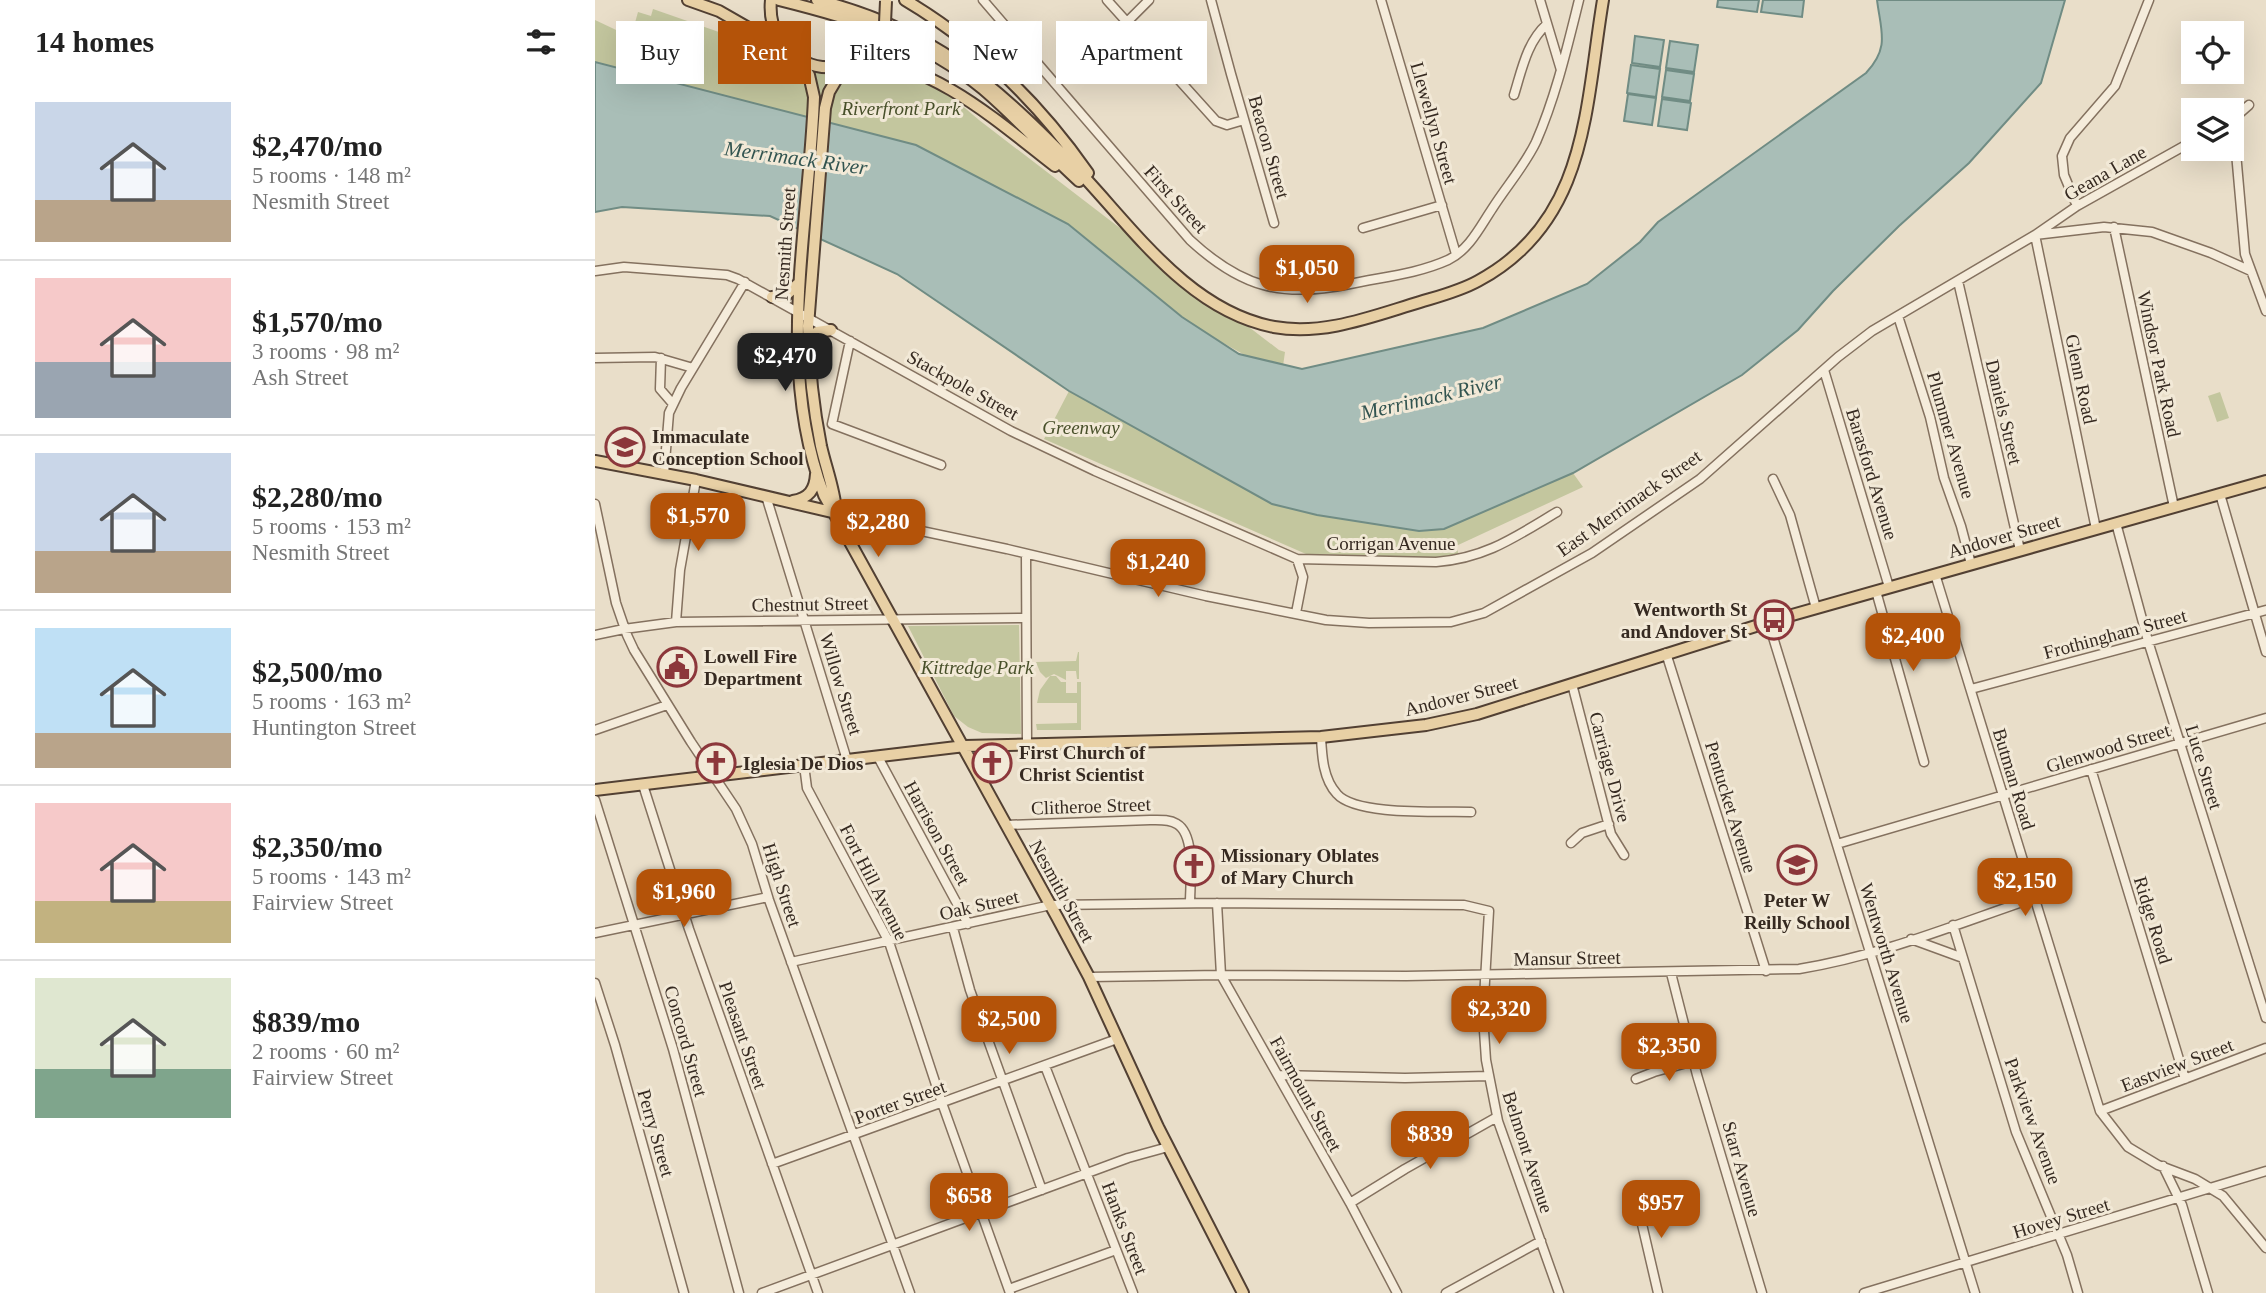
<!DOCTYPE html>
<meta charset="utf-8">
<style>
:root{--surface:#fff;--page:#f2f2f2;--text:#222;--muted:#767676;--line:#e0e0e0;--accent:#b45309}
body{margin:0;font-family:Georgia,serif;background:var(--page);color:var(--text);height:100vh;display:flex;flex-direction:column;font-size:26px;white-space:nowrap}
*{box-sizing:border-box;margin:0}
p{font-size:23px;color:var(--muted)}
.icon{flex:none;width:38px;height:38px;fill:none;stroke:currentColor;stroke-width:2;stroke-linecap:round;stroke-linejoin:round}
.map{position:relative;flex:1;overflow:hidden}
.drawer{display:flex;flex-direction:column;background:var(--surface);width:595px}
.drawer>*{flex:none}
.top-card{position:absolute;left:21px;top:21px;width:665px;height:63px;display:flex;gap:14px}
.tools{position:absolute;left:1586px;top:21px;display:grid;gap:14px}
.tools a{display:grid;place-items:center;width:63px;height:63px;border-radius:0px;background:var(--surface);box-shadow:0 7px 28px #0002;font-size:35px}
.price{position:absolute;translate:-50% -60px;padding:0 16px;border-radius:14px;background:var(--accent);color:#fff;font-size:23px;line-height:46px;filter:drop-shadow(0 2px 4px #0008)}
.price::after{content:'';position:absolute;left:50%;top:42px;width:21px;height:16px;margin-left:-10px;background:inherit;clip-path:polygon(0 0,100% 0,50% 100%)}
.price.active{background:#222;color:#fff}
ul{padding:0;list-style:none}
li{display:flex;align-items:center;gap:21px;height:175px;padding:0 35px}
li+li{border-top:2px solid var(--line)}
li span{display:grid;place-items:center;flex:none;width:196px;height:140px;border-radius:0px;color:#555}
li>.icon{margin-inline-start:auto}
span .icon{width:84px;height:84px;fill:#fffc;stroke-width:1}
li b{font-size:30px}
h2{display:flex;justify-content:space-between;align-items:center;height:84px;padding:0 35px;font-size:30px}
.pill{padding:0 24px;border-radius:0px;background:var(--surface);box-shadow:0 7px 28px #0002;font-size:24px;line-height:63px}
.pill.active{background:var(--accent);color:#fff}
main{display:flex;flex:1;min-height:0}
.map>svg:first-child{display:block}
.green{fill:#c3c69e}
.water{fill:#a9beb7;stroke:#708c84;stroke-width:2}
.lines{fill:none;stroke-linecap:round;stroke-linejoin:round}
.minor-casing{stroke:#84715f;stroke-width:11}
.major-casing{stroke:#524033;stroke-width:14}
.minor{stroke:#f5ecdb;stroke-width:8}
.major{stroke:#e8d0a5;stroke-width:10}
.major-bridge-casing{stroke:#524033;stroke-width:14;stroke-linecap:butt}
.major-bridge{stroke:#e8d0a5;stroke-width:10}
.labels{text-anchor:middle;dominant-baseline:central;stroke-width:6;stroke-linejoin:round;paint-order:stroke}
.park-label{font-size:19px;font-style:italic;fill:#48502a;stroke:#f2e9d7}
.street-label{font-size:19px;fill:#362a21;stroke:#f2e9d7}
.poi-label{font-size:19px;font-weight:bold;fill:#362a21;stroke:#f2e9d7;text-anchor:start}
.water-label{font-size:21px;font-style:italic;fill:#325450;stroke:#f2e9d7}
</style>
<main>
<section class="drawer">
<h2>14 homes<svg class="icon" aria-label="filters" viewBox="0 0 24 24"><path d="M4 7h16M4 17h16"/><circle cx="9" cy="7" r="2"/><circle cx="15" cy="17" r="2"/></svg></h2>
<ul>
<li><span style="background:linear-gradient(#c9d6e8 70%,#b9a48a 0)"><svg class="icon" aria-label="home" viewBox="0 0 24 24"><path d="M3 11l9-7 9 7M6 9v11h12V9"/></svg></span><div><b>$2,470/mo</b><p>5 rooms · 148 m²</p><p>Nesmith Street</p></div></li>
<li><span style="background:linear-gradient(#f6c9c9 60%,#9aa5b1 0)"><svg class="icon" aria-label="home" viewBox="0 0 24 24"><path d="M3 11l9-7 9 7M6 9v11h12V9"/></svg></span><div><b>$1,570/mo</b><p>3 rooms · 98 m²</p><p>Ash Street</p></div></li>
<li><span style="background:linear-gradient(#c9d6e8 70%,#b9a48a 0)"><svg class="icon" aria-label="home" viewBox="0 0 24 24"><path d="M3 11l9-7 9 7M6 9v11h12V9"/></svg></span><div><b>$2,280/mo</b><p>5 rooms · 153 m²</p><p>Nesmith Street</p></div></li>
<li><span style="background:linear-gradient(#bfe0f5 75%,#b9a48a 0)"><svg class="icon" aria-label="home" viewBox="0 0 24 24"><path d="M3 11l9-7 9 7M6 9v11h12V9"/></svg></span><div><b>$2,500/mo</b><p>5 rooms · 163 m²</p><p>Huntington Street</p></div></li>
<li><span style="background:linear-gradient(#f6c9c9 70%,#c2b280 0)"><svg class="icon" aria-label="home" viewBox="0 0 24 24"><path d="M3 11l9-7 9 7M6 9v11h12V9"/></svg></span><div><b>$2,350/mo</b><p>5 rooms · 143 m²</p><p>Fairview Street</p></div></li>
<li><span style="background:linear-gradient(#dfe7d0 65%,#7fa58c 0)"><svg class="icon" aria-label="home" viewBox="0 0 24 24"><path d="M3 11l9-7 9 7M6 9v11h12V9"/></svg></span><div><b>$839/mo</b><p>2 rooms · 60 m²</p><p>Fairview Street</p></div></li>
</ul>
</section>
<div class="map">
<svg width="1671" height="1293" viewBox="0 0 1671 1293">
<rect width="100%" height="100%" fill="#e9dec9"/>
<path class="green" d="M58,9L244,74L269,65L303,64L331,75L384,120L684,350L690,352L687,373L673,368L596,325L0,75V20L36,37L43,12L56,16Z
M474,391L677,504L722,515L824,531L849,529L978,473L988,487L861,546L865,558L711,554L449,439Z
M1625,392L1634,418L1622,422L1613,396Z
M424,625L426,734L387,733L373,727L359,716L313,626Z
M483,652H484V679H482L481,671H471V680L459,674L451,678L445,672L441,662L481,661Z
M455,676H461L466,682H471V693H482V682H486V730H442L441,724L482,723V703H442L445,690Z"/>
<path class="water" d="M1123,0H1164L1162,12L1122,7Z
M1168,0H1209L1207,17L1166,12Z
M1282,0H1470L1446,83L1374,163L1304,226L1238,291L1203,330L1147,375L978,473L849,529L824,531L722,515L677,504L474,391L302,274L175,216L27,207L0,212V62L321,145L473,224L587,317L644,354L707,369L888,328L992,284L1045,242L1063,222L1271,73C1295,47 1286,32 1282,0Z
M1040,36L1069,40L1065,67L1037,63Z
M1075,41L1103,45L1099,72L1071,68Z
M1036,65L1065,69L1061,97L1032,93Z
M1071,70L1099,74L1095,101L1067,97Z
M1033,94L1061,98L1057,125L1029,121Z
M1067,99L1096,103L1092,130L1063,126Z"/>
<g class="lines">
<g class="minor-casing">
<path id="minor" d="M388,0L595,240C647,288 687,298 755,284C787,277 822,274 853,260C874,250 885,227 897,209C911,187 930,165 941,142C961,96 972,48 984,0
M512,0L621,121L632,125L649,120
M616,0L636,74L679,223
M786,0L861,254
M945,0L966,70
M532,22L554,0
M919,95C927,69 932,42 952,24
M1654,105L1638,119L1650,254L1671,311
M1482,206L1469,175L1467,156L1475,138L1520,86L1554,0
M1519,227L1579,507
M768,228L847,205
M0,271L29,267L132,275L143,279L416,431L500,471L702,559L708,577L701,613
M1363,281L1425,550
M1303,316L1335,417L1349,478L1366,526L1376,564
M255,341L237,424L346,465
M0,358L60,357L98,368
M66,358L65,389L78,404
M1229,370L1294,587
M69,474L74,413L86,388L150,282
M1178,479L1195,515L1221,608
M1625,494L1671,652
M171,496L252,760
M0,504L21,603L32,635L39,650L96,742L141,809L157,844L174,900L315,1293
M241,513L412,549L611,596L731,620L774,623L856,622L889,613L997,553L1105,479L1243,357L1277,331L1440,235L1509,227L1557,232L1616,253L1656,271
M1521,523L1553,641L1671,1018
M1501,529L1440,235L1482,206L1598,141
M431,554L432,746
M702,559L841,562C891,558 920,537 962,512
M1340,574L1505,1111L1533,1147L1563,1165L1600,1179L1628,1196L1671,1248
M1281,591L1329,762
M1173,621L1380,1293
M81,622L85,570L101,480
M0,635L29,629L81,622L431,618
M1071,653L1171,971
M977,684L1016,834L1029,855
M1376,689L1671,610
M0,730L72,705
M726,737C727,756 728,779 742,794C761,816 846,811 876,812
M283,757L373,924
M209,765L212,788L294,942L347,1103L415,1293
M1496,769L1590,1079
M48,785L94,929L223,1293
M0,800L78,1049L144,1293
M411,825L555,820C564,820 574,819 582,824C601,835 595,883 595,903
M976,843L987,833L1014,824
M1242,844L1671,718
M622,903L626,975L755,1203L802,1293
M1358,925L1421,1132L1472,1255L1483,1293
M358,928L375,990L447,1190
M0,933L173,897
M1316,939L1368,958
M196,962L456,905L622,903L869,905L894,911L888,1016L891,1060L903,1121L964,1293
M1076,973L1102,1075L1167,1293
M494,977L626,975L811,976L1204,969C1285,956 1362,924 1439,898
M0,983L20,1045L89,1293
M450,1066L538,1293
M684,1075L810,1078L894,1076
M1041,1079L1059,1072L1099,1061
M1505,1111L1671,1048
M177,1164L522,1039
M1568,1166L1587,1205L1613,1293
M1040,1194L1063,1293
M755,1203L810,1169L902,1117
M414,1289L521,1250
M167,1293L533,1158L573,1147
M851,1293L946,1241
M1269,1293L1671,1171"/>
</g>
<g class="major-casing">
<path id="major" d="M93,0L124,11L190,49
M176,0C170,58 237,91 277,47
M184,0C260,19 327,38 388,89C422,118 451,151 484,181
M222,0C334,28 396,81 475,162C534,222 590,310 679,327C729,336 778,316 825,302C845,296 865,291 883,281C993,222 990,108 1008,0
M310,0C384,44 444,103 493,173
M203,59L214,75L219,97C214,229 180,366 229,495L462,917L494,977L563,1127L648,1293
M263,59C339,63 403,122 460,166
M177,297L190,296L204,283
M214,342L222,332L236,330
M0,461L101,480L241,513
M198,501C214,498 220,490 221,474
M241,510C239,488 231,468 226,446C218,406 214,366 213,326L230,108L234,92L250,65
M0,790L370,746L726,737L831,725L882,714L1183,619L1671,481"/>
</g>
<use href="#minor" class="minor"/>
<use href="#major" class="major"/>
<g class="major-bridge-casing">
<path id="major-bridge" d="M277,47L290,23L291,1"/>
</g>
<use href="#major-bridge" class="major-bridge"/>
</g>
<defs>
<g id="school-ring" transform="scale(2.0125)"><circle r="9.5" fill="#f2e9d7" stroke="#8c373b" stroke-width="1.5"/><path d="M0-5L7-2L0 1L-7-2ZM-4 1L0 2.5L4 1V4Q0 6-4 4Z" fill="#8c373b"/></g>
<g id="bus-ring" transform="scale(2.0125)"><circle r="9.5" fill="#f2e9d7" stroke="#8c373b" stroke-width="1.5"/><path d="M-5-6H5V4H4V6H2V4H-2V6H-4V4H-5ZM-3.5-4V0h7V-4ZM-3.5 1.2v1.5H-2V1.2ZM2 1.2v1.5H3.5V1.2Z" fill="#8c373b"/></g>
<g id="civic-ring" transform="scale(2.0125)"><circle r="9.5" fill="#f2e9d7" stroke="#8c373b" stroke-width="1.5"/><path d="M-.6-6.5H3V-4.5H.6V-3L4-1V1h2V6H-6V1h2V-1L-.6-3ZM-1.2 2.5V6h2.4V2.5Z" fill="#8c373b"/></g>
<g id="church-ring" transform="scale(2.0125)"><circle r="9.5" fill="#f2e9d7" stroke="#8c373b" stroke-width="1.5"/><path d="M-1.2-6h2.4v3.5h3.3v2.4h-3.3V6h-2.4V-.1h-3.3v-2.4h3.3Z" fill="#8c373b"/></g>
</defs>
<g fill-rule="evenodd">
<use href="#school-ring" x="30" y="447"/>
<use href="#bus-ring" x="1179" y="620"/>
<use href="#civic-ring" x="82" y="667"/>
<use href="#church-ring" x="121" y="763"/>
<use href="#church-ring" x="397" y="763"/>
<use href="#school-ring" x="1202" y="865"/>
<use href="#church-ring" x="599" y="866"/>
</g>
<g class="labels">
<g class="park-label">
<text x="306" y="108">Riverfront Park</text>
<text x="486" y="427">Greenway</text>
<text x="382" y="667">Kittredge Park</text>
</g>
<g class="street-label">
<text transform="translate(839 123) rotate(74)">Llewellyn Street</text>
<text transform="translate(674 147) rotate(74)">Beacon Street</text>
<text transform="translate(1510 173) rotate(-30)">Geana Lane</text>
<text transform="translate(581 199) rotate(48)">First Street</text>
<text transform="translate(190 244) rotate(-86)">Nesmith Street</text>
<text transform="translate(1564 364) rotate(78)">Windsor Park Road</text>
<text transform="translate(1486 379) rotate(78)">Glenn Road</text>
<text transform="translate(368 385) rotate(29)">Stackpole Street</text>
<text transform="translate(1409 412) rotate(77)">Daniels Street</text>
<text transform="translate(1356 435) rotate(74)">Plummer Avenue</text>
<text transform="translate(1277 474) rotate(73)">Barasford Avenue</text>
<text transform="translate(1034 503) rotate(-35)">East Merrimack Street</text>
<text transform="translate(1409 536) rotate(-16)">Andover Street</text>
<text x="796" y="543">Corrigan Avenue</text>
<text transform="translate(215 604) rotate(-1)">Chestnut Street</text>
<text transform="translate(1520 634) rotate(-15)">Frothingham Street</text>
<text transform="translate(246 684) rotate(73)">Willow Street</text>
<text transform="translate(866 696) rotate(-14)">Andover Street</text>
<text transform="translate(1513 748) rotate(-17)">Glenwood Street</text>
<text transform="translate(1015 767) rotate(75)">Carriage Drive</text>
<text transform="translate(1609 767) rotate(73)">Luce Street</text>
<text transform="translate(1419 779) rotate(73)">Butman Road</text>
<text transform="translate(496 806) rotate(-2)">Clitheroe Street</text>
<text transform="translate(1136 807) rotate(73)">Pentucket Avenue</text>
<text transform="translate(342 833) rotate(61)">Harrison Street</text>
<text transform="translate(279 882) rotate(63)">Fort Hill Avenue</text>
<text transform="translate(187 885) rotate(72)">High Street</text>
<text transform="translate(467 891) rotate(61)">Nesmith Street</text>
<text transform="translate(384 905) rotate(-13)">Oak Street</text>
<text transform="translate(1558 920) rotate(73)">Ridge Road</text>
<text transform="translate(1292 953) rotate(73)">Wentworth Avenue</text>
<text transform="translate(972 958) rotate(-1)">Mansur Street</text>
<text transform="translate(148 1035) rotate(71)">Pleasant Street</text>
<text transform="translate(91 1041) rotate(74)">Concord Street</text>
<text transform="translate(1582 1065) rotate(-21)">Eastview Street</text>
<text transform="translate(711 1094) rotate(61)">Fairmount Street</text>
<text transform="translate(305 1102) rotate(-20)">Porter Street</text>
<text transform="translate(1438 1121) rotate(70)">Parkview Avenue</text>
<text transform="translate(61 1133) rotate(74)">Perry Street</text>
<text transform="translate(933 1152) rotate(72)">Belmont Avenue</text>
<text transform="translate(1147 1169) rotate(74)">Starr Avenue</text>
<text transform="translate(1466 1218) rotate(-17)">Hovey Street</text>
<text transform="translate(530 1228) rotate(69)">Hanks Street</text>
</g>
<g class="poi-label">
<text x="57" y="436">Immaculate<tspan x="57" dy="22">Conception School</tspan></text>
<text x="1152" y="609" text-anchor="end">Wentworth St<tspan x="1152" dy="22">and Andover St</tspan></text>
<text x="109" y="656">Lowell Fire<tspan x="109" dy="22">Department</tspan></text>
<text x="424" y="752">First Church of<tspan x="424" dy="22">Christ Scientist</tspan></text>
<text x="148" y="763">Iglesia De Dios</text>
<text x="626" y="855">Missionary Oblates<tspan x="626" dy="22">of Mary Church</tspan></text>
<text x="1202" y="900" text-anchor="middle">Peter W<tspan x="1202" dy="22">Reilly School</tspan></text>
</g>
<g class="water-label">
<text transform="translate(201 158) rotate(8)">Merrimack River</text>
<text transform="translate(836 397) rotate(-13)">Merrimack River</text>
</g>
</g>
</svg>
<div class="tools">
<a><svg class="icon" aria-label="locate" viewBox="0 0 24 24"><circle cx="12" cy="12" r="6"/><path d="M12 2v4M12 18v4M2 12h4M18 12h4"/></svg></a>
<a><svg class="icon" aria-label="layers" viewBox="0 0 24 24"><path d="M12 4l9 5-9 5-9-5zM3 14l9 5 9-5"/></svg></a>
</div>
<b class="price" style="left:712px;top:305px">$1,050</b>
<b class="price active" style="left:190px;top:393px">$2,470</b>
<b class="price" style="left:103px;top:553px">$1,570</b>
<b class="price" style="left:283px;top:559px">$2,280</b>
<b class="price" style="left:563px;top:599px">$1,240</b>
<b class="price" style="left:1318px;top:673px">$2,400</b>
<b class="price" style="left:1430px;top:918px">$2,150</b>
<b class="price" style="left:89px;top:929px">$1,960</b>
<b class="price" style="left:904px;top:1046px">$2,320</b>
<b class="price" style="left:414px;top:1056px">$2,500</b>
<b class="price" style="left:1074px;top:1083px">$2,350</b>
<b class="price" style="left:835px;top:1171px">$839</b>
<b class="price" style="left:374px;top:1233px">$658</b>
<b class="price" style="left:1066px;top:1240px">$957</b>
<div class="top-card">
<a class="pill">Buy</a>
<a class="pill active">Rent</a>
<a class="pill">Filters</a>
<a class="pill">New</a>
<a class="pill">Apartment</a>
</div>
</div>
</main>
